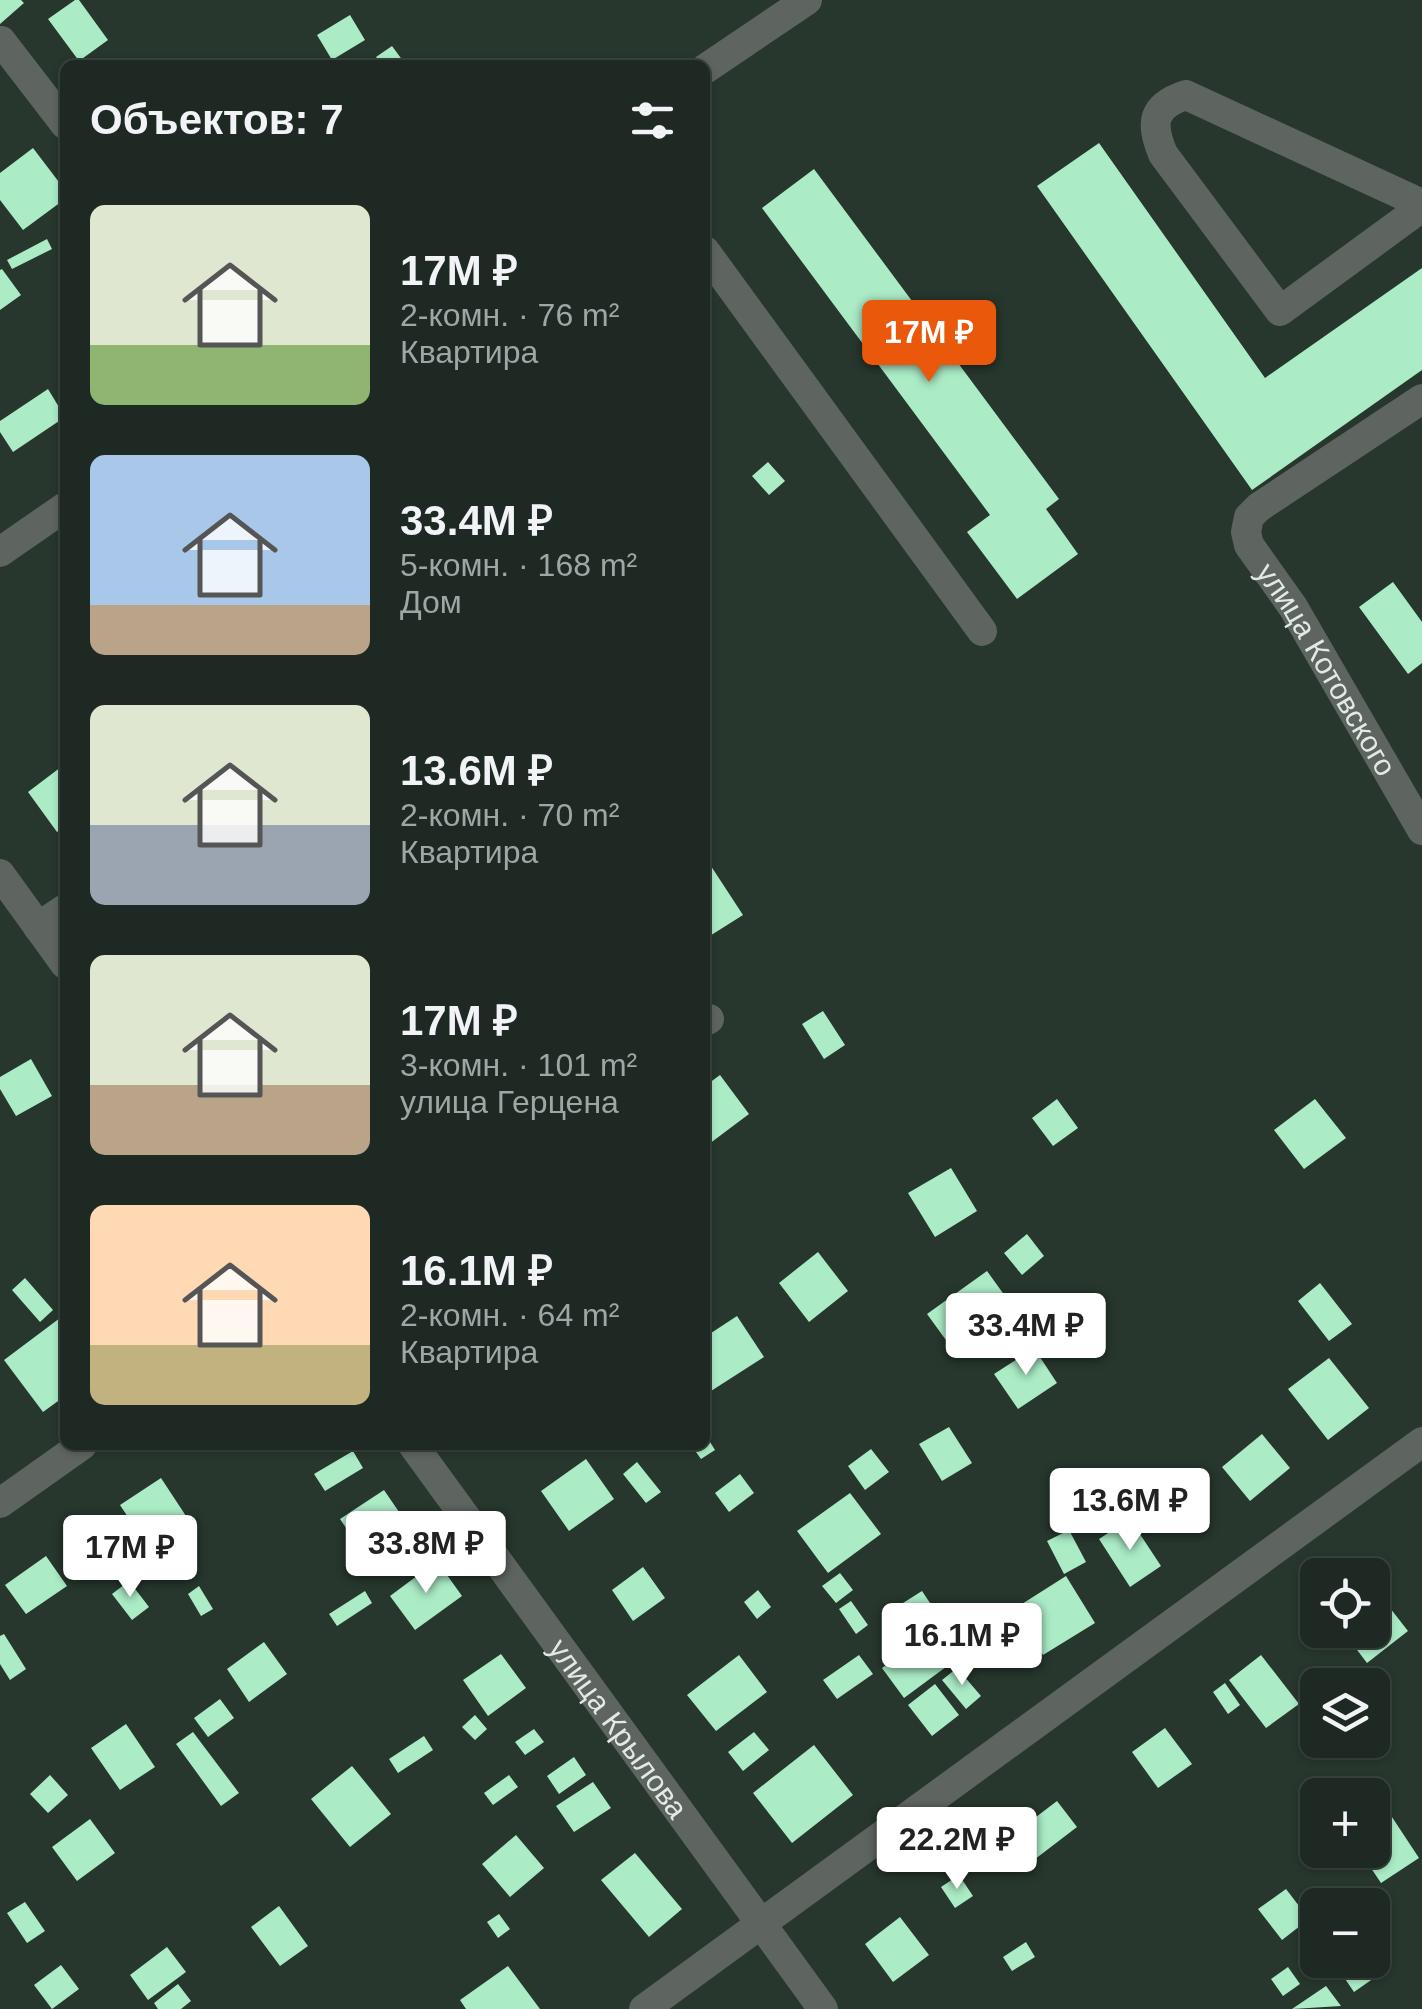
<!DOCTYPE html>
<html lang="ru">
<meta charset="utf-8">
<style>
:root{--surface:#1d2922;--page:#25312a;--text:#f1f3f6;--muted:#a0a6a5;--line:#3b4540;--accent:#ea580c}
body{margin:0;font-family:Arial,sans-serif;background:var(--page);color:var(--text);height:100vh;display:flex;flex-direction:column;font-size:38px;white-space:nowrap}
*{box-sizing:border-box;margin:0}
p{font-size:32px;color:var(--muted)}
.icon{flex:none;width:55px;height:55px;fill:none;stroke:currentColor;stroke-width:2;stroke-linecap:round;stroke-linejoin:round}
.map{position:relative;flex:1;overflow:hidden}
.panel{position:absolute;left:60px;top:60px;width:650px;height:1390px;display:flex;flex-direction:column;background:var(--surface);border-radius:15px;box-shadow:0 2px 8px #0004,0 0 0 2px var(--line)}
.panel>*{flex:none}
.buttons{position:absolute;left:1300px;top:1558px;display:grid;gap:20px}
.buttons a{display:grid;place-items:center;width:90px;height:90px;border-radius:15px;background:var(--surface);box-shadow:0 2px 8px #0004,0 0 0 2px var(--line);font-size:50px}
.price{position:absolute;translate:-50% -85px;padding:0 22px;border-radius:10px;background:#fff;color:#222;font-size:32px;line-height:65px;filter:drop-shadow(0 2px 5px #0008)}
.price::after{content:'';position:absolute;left:50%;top:60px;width:30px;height:22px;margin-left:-15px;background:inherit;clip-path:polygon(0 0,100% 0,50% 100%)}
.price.selected{background:var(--accent);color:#fff}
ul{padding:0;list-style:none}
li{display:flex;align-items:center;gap:30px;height:250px;padding:0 30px}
li span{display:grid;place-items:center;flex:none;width:280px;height:200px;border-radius:15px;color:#555}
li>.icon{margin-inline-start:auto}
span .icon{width:120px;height:120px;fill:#fffc;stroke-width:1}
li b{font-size:42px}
h2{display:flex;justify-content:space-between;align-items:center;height:120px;padding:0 30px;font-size:42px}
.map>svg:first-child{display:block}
.building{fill:#abebc6}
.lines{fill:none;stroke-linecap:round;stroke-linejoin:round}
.minor{stroke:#5e6560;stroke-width:30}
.labels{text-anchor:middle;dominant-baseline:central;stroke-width:10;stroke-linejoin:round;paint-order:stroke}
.street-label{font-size:30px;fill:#e1ebe5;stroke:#27372d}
</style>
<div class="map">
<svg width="1422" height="2009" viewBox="0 0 1422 2009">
<rect width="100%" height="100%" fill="#27372d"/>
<path class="building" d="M0,0H21L24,3L0,24Z
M75,0H79L108,40L79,61L48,19Z
M350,15L365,40L332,60L317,35Z
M392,46L406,65H382L376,57Z
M1099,143L1265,378L1422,268V370L1252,490L1037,186Z
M33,148L65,190V199L23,230L0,200V173Z
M814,169L1059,499L1046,509L1078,554L1017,599L967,532L990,515L762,208Z
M47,239L52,249L12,269L7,260Z
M2,269L21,295L0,310V270Z
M48,389L65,417L13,452L0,432V421Z
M768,462L785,481L769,495L752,476Z
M1393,582L1422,622V663L1408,674L1359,607Z
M61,767L65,773V826L57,832L28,792Z
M709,863L743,915L705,939V866Z
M823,1011L845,1045L824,1059L802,1024Z
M31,1059L52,1096L16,1116L0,1089V1077Z
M720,1075L749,1114L705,1147V1086Z
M1057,1099L1078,1128L1053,1146L1032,1118Z
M1315,1099L1346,1138L1304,1169L1274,1130Z
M951,1168L977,1211L935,1237L908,1193Z
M1027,1234L1044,1256L1022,1275L1004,1253Z
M818,1252L848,1291L809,1322L779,1283Z
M987,1271L1018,1314L959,1358L927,1314Z
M25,1278L53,1310L40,1322L12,1290Z
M1320,1283L1352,1324L1329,1341L1298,1301Z
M1061,1308L1085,1339L1069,1351L1044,1321Z
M737,1316L764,1357L711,1391L705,1382V1337Z
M60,1318L65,1326V1396L43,1412L4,1360Z
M1034,1348L1057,1383L1018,1409L994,1374Z
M1329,1358L1369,1408L1328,1440L1288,1389Z
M949,1427L972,1463L942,1481L919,1444Z
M705,1434L715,1450L701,1459L691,1445H705Z
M1262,1434L1290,1468L1250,1501L1222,1467Z
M871,1449L889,1472L865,1490L848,1466Z
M353,1451L363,1468L325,1491L314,1474Z
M586,1459L614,1499L569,1531L541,1491Z
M637,1462L661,1492L646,1503L623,1474Z
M740,1474L754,1493L729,1512L715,1493Z
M161,1478L186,1516L145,1543L120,1505Z
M384,1490L410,1528L365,1556L340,1519Z
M850,1493L881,1534L828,1573L797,1531Z
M1130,1519L1161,1566L1130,1587L1099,1539Z
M1069,1530L1086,1562L1064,1574L1047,1541Z
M90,1531L107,1560L92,1569L75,1540Z
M46,1556L67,1586L26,1614L5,1585Z
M437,1561L462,1596L415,1630L390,1596Z
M643,1567L665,1598L633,1621L612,1590Z
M840,1573L853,1590L836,1603L822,1586Z
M1066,1576L1095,1623L1043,1655L1014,1609Z
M129,1581L149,1607L132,1620L112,1594Z
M1372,1585L1408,1631L1367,1663L1342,1630H1372Z
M199,1586L213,1609L201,1616L188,1594Z
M758,1590L771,1607L757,1619L744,1602Z
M365,1591L372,1603L337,1626L329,1614Z
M922,1591L932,1606L913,1618L903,1603Z
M851,1601L868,1625L856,1634L839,1609Z
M959,1612L981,1643L959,1659L937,1628Z
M932,1631L954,1661L904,1698L882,1668Z
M4,1634L26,1669L10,1680L0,1664V1636Z
M264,1642L287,1674L249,1702L227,1669Z
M501,1654L526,1688L488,1716L463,1680Z
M739,1655L767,1692L716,1731L687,1695Z
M859,1655L873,1674L837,1699L823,1680Z
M1261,1655L1299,1704L1266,1728L1229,1680Z
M957,1668L981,1696L966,1709L942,1680Z
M1225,1683L1240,1705L1228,1714L1213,1692Z
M935,1684L959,1715L932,1736L908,1705Z
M220,1699L234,1718L208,1737L194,1718Z
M475,1715L487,1729L475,1740L462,1727Z
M126,1724L155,1767L120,1790L91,1748Z
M1165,1728L1192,1764L1158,1788L1132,1752Z
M534,1729L544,1742L525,1755L515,1742Z
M193,1732L239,1793L221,1806L176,1744Z
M754,1732L769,1750L743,1771L728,1752Z
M424,1736L433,1750L398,1773L389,1759Z
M814,1745L853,1795L792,1843L753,1793Z
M574,1757L586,1775L559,1794L547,1776Z
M352,1766L391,1814L350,1847L311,1799Z
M50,1775L68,1795L48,1813L30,1794Z
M509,1775L518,1787L493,1805L484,1793Z
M593,1782L611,1808L574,1832L556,1806Z
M1057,1801L1077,1827L1026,1866L1007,1839Z
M1388,1811L1419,1858L1381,1883L1359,1850H1372V1821Z
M90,1819L115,1853L77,1881L52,1847Z
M516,1835L544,1868L510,1897L482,1864Z
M635,1853L682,1909L649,1937L601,1880Z
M959,1875L973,1896L955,1908L941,1887Z
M1286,1889L1309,1919L1282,1940L1258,1909Z
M25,1902L45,1931L27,1943L7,1913Z
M279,1906L308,1946L280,1966L251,1927Z
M499,1914L510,1929L498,1938L487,1922Z
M900,1917L929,1955L893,1982L865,1944Z
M1026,1942L1035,1957L1012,1971L1003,1957Z
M167,1947L186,1972L148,2000L130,1975Z
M1372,1954L1384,1971L1354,1992L1341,1973L1360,1960H1372Z
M61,1965L79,1989L52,2009L34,1985Z
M508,1966L540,2009H466L460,2000Z
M1288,1967L1300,1984L1283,1996L1271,1979Z
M178,1984L191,2001L181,2009H158L154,2003Z
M1326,1986L1341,2006L1292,2009Z"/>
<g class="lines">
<g class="minor">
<path d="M1,41L65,124"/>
<path d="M705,69L807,0"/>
<path d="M1422,204L1186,95C1152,106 1150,123 1163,154L1280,311L1422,207"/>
<path d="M705,251L982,631"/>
<path id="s1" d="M1422,399L1259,507L1249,517L1246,532L1249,545L1293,607L1422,830"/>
<path d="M0,552L65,507"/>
<path d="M0,874L65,964"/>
<path d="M38,927L65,909"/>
<path d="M705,1021L709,1019"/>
<path id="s2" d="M413,1445L823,2009"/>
<path d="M0,1503L82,1445"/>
<path d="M644,2009L1422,1442"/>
</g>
</g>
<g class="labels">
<g class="street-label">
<text stroke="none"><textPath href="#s1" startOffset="385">улица Котовского</textPath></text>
<text stroke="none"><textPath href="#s2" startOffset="350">улица Крылова</textPath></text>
</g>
</g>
</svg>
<div class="buttons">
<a><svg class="icon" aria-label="locate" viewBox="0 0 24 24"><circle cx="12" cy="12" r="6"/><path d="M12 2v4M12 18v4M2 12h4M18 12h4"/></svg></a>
<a><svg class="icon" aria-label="layers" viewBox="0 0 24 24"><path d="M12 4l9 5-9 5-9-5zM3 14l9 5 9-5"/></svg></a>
<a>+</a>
<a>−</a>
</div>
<b class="price selected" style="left:929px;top:385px">17M ₽</b>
<b class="price" style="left:1026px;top:1378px">33.4M ₽</b>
<b class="price" style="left:1130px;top:1553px">13.6M ₽</b>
<b class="price" style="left:426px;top:1596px">33.8M ₽</b>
<b class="price" style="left:130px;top:1600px">17M ₽</b>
<b class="price" style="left:962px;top:1688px">16.1M ₽</b>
<b class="price" style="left:957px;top:1892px">22.2M ₽</b>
<section class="panel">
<h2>Объектов: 7<svg class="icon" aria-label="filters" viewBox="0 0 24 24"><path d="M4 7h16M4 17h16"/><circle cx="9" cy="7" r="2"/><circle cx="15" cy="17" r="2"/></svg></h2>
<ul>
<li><span style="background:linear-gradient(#dfe7d0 70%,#8fb573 0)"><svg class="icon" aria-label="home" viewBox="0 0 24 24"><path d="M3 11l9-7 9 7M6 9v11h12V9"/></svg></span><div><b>17M ₽</b><p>2-комн. · 76 m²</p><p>Квартира</p></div></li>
<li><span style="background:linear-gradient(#a9c7e8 75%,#b9a48a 0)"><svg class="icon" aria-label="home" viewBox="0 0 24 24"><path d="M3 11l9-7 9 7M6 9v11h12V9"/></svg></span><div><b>33.4M ₽</b><p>5-комн. · 168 m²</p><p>Дом</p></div></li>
<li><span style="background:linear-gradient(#dfe7d0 60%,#9aa5b1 0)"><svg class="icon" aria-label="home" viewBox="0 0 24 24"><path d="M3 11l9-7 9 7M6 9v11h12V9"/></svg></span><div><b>13.6M ₽</b><p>2-комн. · 70 m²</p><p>Квартира</p></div></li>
<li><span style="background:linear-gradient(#dfe7d0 65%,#b9a48a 0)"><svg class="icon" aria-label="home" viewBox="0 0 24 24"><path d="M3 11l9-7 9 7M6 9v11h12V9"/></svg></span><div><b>17M ₽</b><p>3-комн. · 101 m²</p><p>улица Герцена</p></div></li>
<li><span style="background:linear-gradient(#ffd9b3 70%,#c2b280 0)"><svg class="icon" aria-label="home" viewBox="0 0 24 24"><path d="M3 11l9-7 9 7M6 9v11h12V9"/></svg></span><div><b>16.1M ₽</b><p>2-комн. · 64 m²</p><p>Квартира</p></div></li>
</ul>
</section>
</div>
